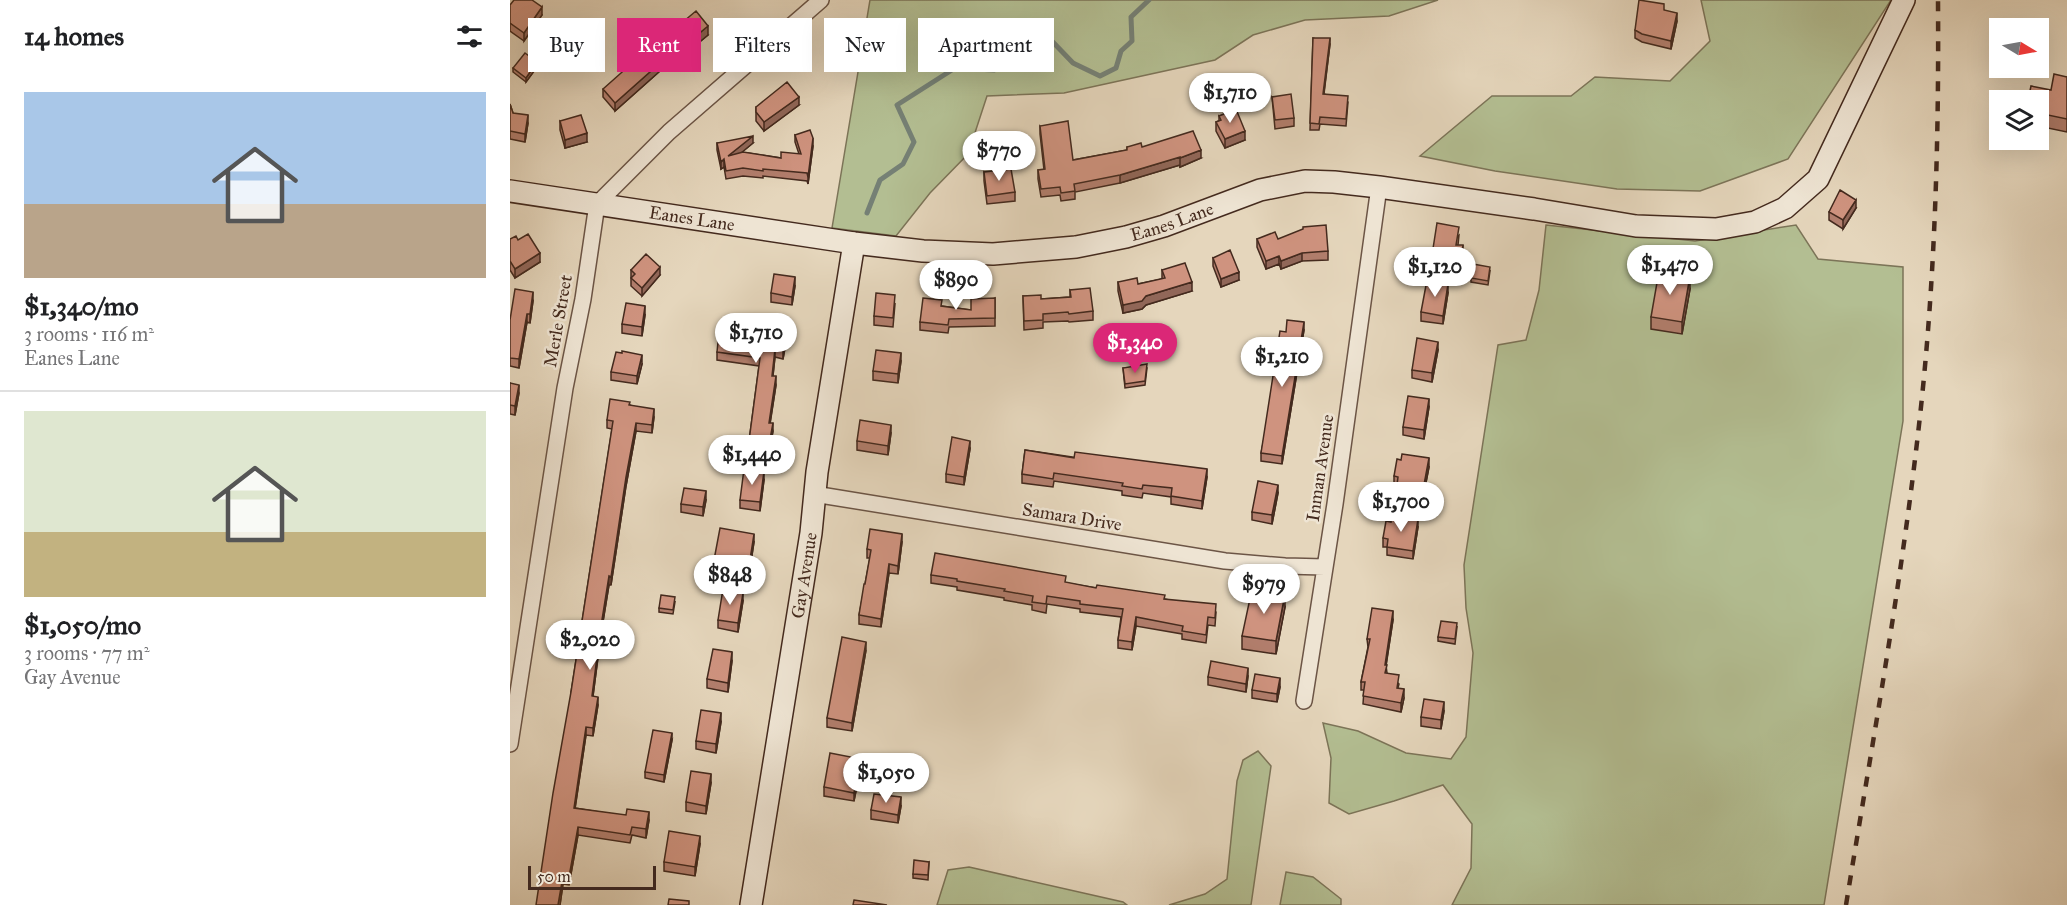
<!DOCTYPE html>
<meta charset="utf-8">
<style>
:root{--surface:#fff;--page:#f2f2f2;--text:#202124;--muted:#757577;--line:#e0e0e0;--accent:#db2777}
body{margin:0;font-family:"IM FELL Great Primer",serif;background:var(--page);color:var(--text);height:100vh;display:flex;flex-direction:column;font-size:22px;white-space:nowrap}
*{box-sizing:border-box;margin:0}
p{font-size:20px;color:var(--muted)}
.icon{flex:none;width:33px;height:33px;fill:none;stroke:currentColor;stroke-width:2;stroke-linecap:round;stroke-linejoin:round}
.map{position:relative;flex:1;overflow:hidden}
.sheet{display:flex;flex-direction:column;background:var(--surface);width:510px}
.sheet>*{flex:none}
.hud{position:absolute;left:18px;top:18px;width:570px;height:54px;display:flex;gap:12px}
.needle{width:39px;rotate:100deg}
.tools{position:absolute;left:1479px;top:18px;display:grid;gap:12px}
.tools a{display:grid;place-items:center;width:60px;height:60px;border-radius:0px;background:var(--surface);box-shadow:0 6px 24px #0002;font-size:30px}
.scale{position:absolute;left:18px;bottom:15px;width:128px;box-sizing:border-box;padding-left:6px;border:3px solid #442a1e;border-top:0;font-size:16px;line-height:21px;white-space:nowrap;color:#442a1e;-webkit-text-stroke:4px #eee4d3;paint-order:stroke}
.price{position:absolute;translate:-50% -51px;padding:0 14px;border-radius:21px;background:#fff;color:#222;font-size:20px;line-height:39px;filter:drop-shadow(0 2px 3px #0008)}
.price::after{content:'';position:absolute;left:50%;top:36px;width:18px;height:14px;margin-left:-9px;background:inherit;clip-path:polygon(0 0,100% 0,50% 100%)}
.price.active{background:var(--accent);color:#fff}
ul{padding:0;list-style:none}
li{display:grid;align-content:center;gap:12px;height:318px;padding:0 24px}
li+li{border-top:2px solid var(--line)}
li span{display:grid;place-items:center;height:186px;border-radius:0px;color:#555}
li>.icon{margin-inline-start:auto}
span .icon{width:108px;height:108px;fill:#fffc;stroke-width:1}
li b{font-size:26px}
h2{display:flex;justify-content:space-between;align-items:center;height:72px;padding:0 24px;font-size:26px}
.tag{padding:0 21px;border-radius:0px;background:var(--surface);box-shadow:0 6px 24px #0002;font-size:21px;line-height:54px}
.tag.active{background:var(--accent);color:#fff}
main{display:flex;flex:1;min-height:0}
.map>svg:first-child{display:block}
.green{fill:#b3be92;stroke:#7c7458;stroke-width:1.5}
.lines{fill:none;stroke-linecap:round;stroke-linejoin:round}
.stream{stroke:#758075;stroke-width:5}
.street-casing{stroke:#6c5546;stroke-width:18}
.secondary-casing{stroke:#442a1e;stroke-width:24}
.street{stroke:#eee4d3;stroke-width:15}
.secondary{stroke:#eee4d3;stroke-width:21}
.rail{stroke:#442a1e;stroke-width:4.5;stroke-dasharray:10 10;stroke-linecap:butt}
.wall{fill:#b27e6d;stroke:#442a1e;stroke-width:1.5}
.shaded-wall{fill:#916759;stroke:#442a1e;stroke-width:1.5}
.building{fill:#cf937f;stroke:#442a1e;stroke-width:1.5}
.labels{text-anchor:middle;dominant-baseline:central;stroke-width:5;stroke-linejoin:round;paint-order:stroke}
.street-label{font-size:18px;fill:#442a1e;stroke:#eee4d3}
</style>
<main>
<section class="sheet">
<h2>14 homes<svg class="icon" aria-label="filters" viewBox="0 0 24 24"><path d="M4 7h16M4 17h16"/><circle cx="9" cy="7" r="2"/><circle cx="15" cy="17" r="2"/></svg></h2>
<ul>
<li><span style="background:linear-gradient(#a9c7e8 60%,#b9a48a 0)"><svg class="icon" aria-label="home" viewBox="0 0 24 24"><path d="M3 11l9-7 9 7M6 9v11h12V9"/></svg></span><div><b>$1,340/mo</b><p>3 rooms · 116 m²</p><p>Eanes Lane</p></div></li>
<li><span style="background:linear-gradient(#dfe7d0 65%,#c2b280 0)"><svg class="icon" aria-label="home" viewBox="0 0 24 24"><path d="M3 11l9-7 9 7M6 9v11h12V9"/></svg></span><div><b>$1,050/mo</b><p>3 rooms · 77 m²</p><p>Gay Avenue</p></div></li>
</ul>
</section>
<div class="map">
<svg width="1557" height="905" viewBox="0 0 1557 905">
<rect width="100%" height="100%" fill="#e5d6bc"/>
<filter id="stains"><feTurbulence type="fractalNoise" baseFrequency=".00333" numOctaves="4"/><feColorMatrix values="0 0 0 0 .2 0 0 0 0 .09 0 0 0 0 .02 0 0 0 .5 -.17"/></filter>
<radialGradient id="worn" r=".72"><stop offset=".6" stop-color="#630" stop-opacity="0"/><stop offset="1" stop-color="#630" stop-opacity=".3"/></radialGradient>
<path class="green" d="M360,0H928L879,16L795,20L743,35L705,60L554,93L477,96L458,154L420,193L386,236L322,228Z
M1191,0H1381L1278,159L1190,191L1107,189L985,171L910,156L982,96H1061L1085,77L1160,81L1200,41Z
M1036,225L1185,241L1286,225L1308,259L1393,267V421L1314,905H942L961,868L962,824L933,785L884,801L839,814L819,803L821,758L813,723L848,731L896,753L941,759L956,737L963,653L956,608L954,565L988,345L1016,340L1029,290Z
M748,751L761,766L741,905H659L695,894L717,879L727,781L733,760Z
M459,867L613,902L617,905H427L438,870Z
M776,872L803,877L831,899V905H770Z"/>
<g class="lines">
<path class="stream" d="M357,213L370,180L393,164L404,142L387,105L445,68L484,70L538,37L563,63L590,76L606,68L611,51L622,41L621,17L639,0"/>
<g class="street-casing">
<path id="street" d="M304,494L715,561L775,566L815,567
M794,701L825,504L869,187
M0,744L55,388L73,299L87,204L159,132L311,0"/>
</g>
<g class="secondary-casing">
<g id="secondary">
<path id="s1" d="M0,191L344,243L413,251L483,254L566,247L616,237L654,226L750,190L795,181L824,182L869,187L1024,209L1126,226L1206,229L1245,222L1275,208L1308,179L1394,0"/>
<path id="s2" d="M241,905L301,533L307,472L344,243"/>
</g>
</g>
<use href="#street" class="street"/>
<use href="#secondary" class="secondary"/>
<path class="rail" d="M1336,905C1362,745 1391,586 1409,425C1425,284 1429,142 1428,0"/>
</g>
<path class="wall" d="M0,5L32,15L14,41L0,31Z
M1154,10L1167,21L1161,49L1132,42L1125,38V30Z
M168,26L198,35L180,50L168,35Z
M803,38L820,44L814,94L838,102L836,126L810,124L809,130H800Z
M159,63L105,111L93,97V89Z
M27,67L16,82L3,72V68Z
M1557,77V132L1528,126V100Z
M762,97L784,118V126L765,129Z
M0,104L3,113L18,123L15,142L0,139Z
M289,105L254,131L246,121V107Z
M709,116L735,140L715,148L706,131V122L709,121Z
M50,121L77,142L55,148L50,130Z
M530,126L563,160L617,150V147H632L691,158L670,167V165L610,183L565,192V199L551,201L550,195L531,197L528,179V170H534L530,134Z
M285,135L303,146L298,184L297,181L253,176V178L233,176L216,179L214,167L211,169L207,150V143H243L232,152L271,158L289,154L285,142Z
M474,172L505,192V201L477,204L474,181Z
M1346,208L1333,229L1319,220V212Z
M949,235L948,245L953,254L951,268L922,263V255Z
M0,239L8,240L30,262L5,278L0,270Z
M747,239H768L818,251V260L792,261L771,269L769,264L756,269L747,247Z
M703,258L729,280L711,287L703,266Z
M121,270L150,275L132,296L121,286Z
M652,270L682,291L636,305L632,309L613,313L608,291V282L628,284L652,279Z
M980,271L978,285L961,282V278Z
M285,286L282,305L261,302V293Z
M1180,289L1172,334L1141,329V317Z
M560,290L583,311V320L559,322L558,321L533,322V328L514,330L513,296L531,299L560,297Z
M938,293L933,324L911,321V312Z
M485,298V326L439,327L438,333L410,330V322L432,306L461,310Z
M23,301L20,323L17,322L9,368L0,366V320Z
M385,304L383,327L364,325V316Z
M135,315L132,336L112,333V324Z
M271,328L277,337L273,359L265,357L263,376L266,385L260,423L263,431L259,453L239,450V441L249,366L207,360V352Z
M794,330L772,464L751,461V453L776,332Z
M928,350L922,382L902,378V370Z
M391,361L388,383L363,380V371Z
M132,364L127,384L101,380V372Z
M613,368H637L635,385L615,388Z
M0,383L9,393L5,415L0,414Z
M120,405L144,417L142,433L126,431L116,486L101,585H99L91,634L83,696L88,705L83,736L76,735L65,808L139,820L136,838L122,835L120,843L68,835L59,885L53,884L50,905L61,692L102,429L97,428V420Z
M919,407L914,439L893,435V427Z
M381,433L378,455L347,450V441Z
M460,449L454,485L436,482V474Z
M515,450L697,477L692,509L661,504V497L633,493L632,498L612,495V491L544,481L543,487L512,483V474Z
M919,467L913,498L887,494V485H884V476Z
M254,480L250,511L230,508V500Z
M768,493L762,524L742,520V512Z
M196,500L193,516L171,512V504Z
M908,527L903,559L877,555V547H873V538Z
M244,542L239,575L204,569V560Z
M392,542L388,574L379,573L371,627L349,624V615L355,584L360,558H357V549Z
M421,575L556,583L655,599L706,612L705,626L698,625L696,643L672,639V634L626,626L622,650L608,648V640L611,617L570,612V609L537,604L536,613L522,610V605L494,600V598L447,590V587L421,583Z
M233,601L228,632L208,628V620Z
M165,602L163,614L149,612V608Z
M775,607L766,654L732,649V636Z
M883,620L876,665L877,673L889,684L888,688L894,698L891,712L853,704L854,690H851V682L858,647L857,639Z
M947,627L945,644L928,641V637Z
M356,650L342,731L317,727V718Z
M222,661L218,692L197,688V679Z
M738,676L736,692L698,685V677Z
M770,687L767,702L742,698V690Z
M934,711L931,729L911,726V717Z
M211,722L206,753L186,749V741Z
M162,740L154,782L135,778V772Z
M346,766L345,772L348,781L344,801L314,796V787Z
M201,783L196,814L176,811V802Z
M391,806L388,823L361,819V810Z
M190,844L185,876L154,871V862Z
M419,862L418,880L403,878V874Z"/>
<path class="shaded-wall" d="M32,7V15L14,41V33Z
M1167,13V21L1161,49V41Z
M198,26V35L180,50V41Z
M820,38V44L813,100V94Z
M159,55V63L105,111V103Z
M27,62V67L16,82V78Z
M289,97V105L254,131V122Z
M18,115V123L15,142V134Z
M735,131V140L715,148V139Z
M77,133V142L55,148V140Z
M243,136V143L218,164V156Z
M303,138V146L298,184V177Z
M691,150V158L670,167V158Z
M670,157V165L610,183V175Z
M214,159V167L211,169V162Z
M1346,200V208L1333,229V220Z
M953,245V254L951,268V259Z
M30,253V262L5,278V269Z
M792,253V261L771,269V261Z
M769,256V264L756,269V261Z
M150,267V275L132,296V288Z
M729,272V280L711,287V279Z
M1180,276V289L1172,334V322Z
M285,277V286L282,305V297Z
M682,282V291L636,305L632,309L613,313V305L636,296Z
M938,284V293L933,324V316Z
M23,292V301L20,323V314Z
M135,306V315L132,336V327Z
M17,314V322L9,368V359Z
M794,322V330L772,464V456Z
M277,329V337L273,359V350Z
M928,342V350L922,382V373Z
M265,349V357L262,384V376Z
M391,353V361L388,383V374Z
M132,355V364L127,384V376Z
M266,376V385L259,431V423Z
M9,385V393L5,415V406Z
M919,399V407L914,439V430Z
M144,409V417L142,433V425Z
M126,423V431L116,486L101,585V577L116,477Z
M263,423V431L259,453V445Z
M381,425V433L378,455V446Z
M460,441V449L454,485V477Z
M919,458V467L913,498V490Z
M697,469V477L692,509V501Z
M254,471V480L250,511V502Z
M768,485V493L762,524V515Z
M196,491V500L193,516V507Z
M908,519V527L903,559V551Z
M244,534V542L239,575V566Z
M392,534V542L388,574V566Z
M379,564V573L371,627V619Z
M99,576V585L91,634L82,704V696L91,626Z
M233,593V601L228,632V623Z
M775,594V607L766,654V641Z
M883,611V620L875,673V665Z
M626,617V626L622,650V642Z
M356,642V650L342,731V723Z
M222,652V661L218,692V683Z
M738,668V676L736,692V684Z
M770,678V687L767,702V694Z
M894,689V698L891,712V703Z
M88,697V705L83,736V728Z
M934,702V711L931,729V720Z
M211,713V722L206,753V744Z
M76,727V735L64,816V808Z
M162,733V740L154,782V775Z
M348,772V781L344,801V793Z
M201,774V783L196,814V806Z
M391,797V806L388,823V815Z
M139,812V820L136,838V829Z
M68,827V835L59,885V877Z
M190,836V844L185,876V867Z
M53,876V884L50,905H48Z"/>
<path class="building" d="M4,0H22L32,7L14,33L0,23V5Z
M1129,0L1154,4V10L1167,13L1161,41L1132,34L1125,30Z
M186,11L198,26L180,41L168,26Z
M803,38H820L813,94L838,96L836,119L810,117L809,124L800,123Z
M147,41L159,55L105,103L93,89Z
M15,53L27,62L16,78L3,68Z
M1544,74L1557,77V119L1528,113V100H1518L1521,86L1541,90Z
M277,82L289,97L254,122L246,112V107Z
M781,94L784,118L765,120L762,97Z
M0,104L3,113L18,115L15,134L0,131Z
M726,109L735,131L715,139L706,122L711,120L709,116Z
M71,115L77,133L55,140L50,121Z
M558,121L563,160L617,150V147L631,143L632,147L683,131L691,150L670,158V157L610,175L564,184L565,191L551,193L550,187L531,189L528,170L535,169L530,126Z
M300,130L303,138L298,177L297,173L253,169V171L233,168L216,171L214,159L211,162L207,143L243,136L218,156L233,152L271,158V152L291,154L285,135Z
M501,169L505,192L477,196L474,172Z
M1330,190L1346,200L1333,220L1319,212Z
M927,223L949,227L946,245H953L951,259L922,255Z
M816,225L818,251L792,253L771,261L769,256L756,261L747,239L765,232L768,239L793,229V227Z
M18,234L30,253L5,269L0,261V239L6,236L8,240Z
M720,250L729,272L711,279L703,258Z
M136,254L150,267L132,288L121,278L125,274L121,270Z
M675,263L682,282L636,296L632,301L613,305L608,282L627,278L628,284L655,278L652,270Z
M963,264L980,267L978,281L961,278Z
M1149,271L1180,276L1172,322L1141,317Z
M264,274L285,277L282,297L261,293Z
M917,280L938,284L933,316L911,312Z
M580,288L583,311L559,314L558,312L533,314V320L514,321L513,296L531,295V299L561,297L560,290Z
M5,289L23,292L20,314H17L9,359L0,358V320Z
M366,293L385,295L383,318L364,316Z
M413,298L432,300L431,306L461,310V299L485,298V318L439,319L438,325L410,322Z
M116,303L135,306L132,327L112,324Z
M220,317L249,322V317L271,321L269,328L277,329L273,350L265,349L262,376H266L259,423H263L259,445L239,441L250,358L207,352L210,323L219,325Z
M777,320L794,322L772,456L751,453L770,331L776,332Z
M907,338L928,342L922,373L902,370Z
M366,350L391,353L388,374L363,371Z
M112,351L132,355L127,376L101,372L106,352L112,353Z
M637,364L635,381L615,384L613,368Z
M0,383L9,385L5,406L0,405Z
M898,396L919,399L914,430L893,427Z
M100,399L120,402L119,405L144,409L142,425L126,423L116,477L101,577L99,576L91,626L82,696L88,697L83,728L76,727L64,808L116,815L117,809L139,812L136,829L122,827L120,835L68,827L59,877L53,876L48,905H26L43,793L61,692L103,421L97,420Z
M350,420L381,425L378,446L347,441Z
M442,437L460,441L454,477L436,474Z
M515,450L564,458L565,452L697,469L692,501L661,496L662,488L633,485L632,489L612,486L613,483L544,473L543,479L512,474Z
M892,454L919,458L913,490L887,485L888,477L884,476L887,459L891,460Z
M234,469L254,471L250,502L230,500Z
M748,481L768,485L762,515L742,512Z
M174,488L196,491L193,507L171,504Z
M882,515L908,519L903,551L877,547L878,539L873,538L876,521L881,522Z
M210,528L244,534L239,566L204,560Z
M360,529L392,534L388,566L379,564L371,619L349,615L354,584H355L361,550L357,549Z
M425,553L556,576L555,582L586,588L587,585L655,595L654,599L706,604L705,618L698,617L696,635L672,631L673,626L626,617L622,642L608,640L613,609L570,604V601L537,596L536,604L522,602L523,596L494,591L495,589L447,581V579L421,575Z
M213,589L233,593L228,623L208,620Z
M742,589L775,594L766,641L732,636Z
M151,595L165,597L163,610L149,608Z
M862,608L883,611L875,665H877L875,673L889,675L887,688L894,689L891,703L853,696L855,682H851L860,639H857Z
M931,621L947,623L945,639L928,637Z
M332,637L356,642L342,723L317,718Z
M203,649L222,652L218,683L197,679Z
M701,661L738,668L736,684L698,677Z
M745,674L770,678L767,694L742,690Z
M914,699L934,702L931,720L911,717Z
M191,710L211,713L206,744L186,741Z
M143,730L162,733L154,775L135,772Z
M320,753L346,758L344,772H348L344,793L314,787Z
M181,771L201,774L196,806L176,802Z
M364,794L391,797L388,815L361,810Z
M159,831L190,836L185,867L154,862Z
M404,860L419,862L418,875L403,874Z
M159,899L179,901V905H158Z
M344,900L377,905H343Z"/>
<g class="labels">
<g class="street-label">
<text stroke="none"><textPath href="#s1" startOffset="184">Eanes Lane</textPath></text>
<text stroke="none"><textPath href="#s1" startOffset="670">Eanes Lane</textPath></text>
<text transform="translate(48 321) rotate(-80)">Merle Street</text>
<text transform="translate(810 468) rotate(-82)">Inman Avenue</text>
<text transform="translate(562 517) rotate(9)">Samara Drive</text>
<text stroke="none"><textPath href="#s2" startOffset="334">Gay Avenue</textPath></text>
</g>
</g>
<rect width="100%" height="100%" filter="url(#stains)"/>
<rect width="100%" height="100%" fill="url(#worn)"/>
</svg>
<div class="tools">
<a><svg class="needle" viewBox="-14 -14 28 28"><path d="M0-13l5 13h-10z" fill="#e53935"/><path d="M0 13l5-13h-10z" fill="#757577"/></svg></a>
<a><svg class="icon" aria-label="layers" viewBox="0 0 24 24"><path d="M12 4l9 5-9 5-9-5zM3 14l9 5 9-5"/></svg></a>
</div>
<div class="scale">50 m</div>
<b class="price" style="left:720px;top:124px">$1,710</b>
<b class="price" style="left:489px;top:182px">$770</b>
<b class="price" style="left:1160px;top:296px">$1,470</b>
<b class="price" style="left:925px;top:298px">$1,120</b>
<b class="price" style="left:446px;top:311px">$890</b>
<b class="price" style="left:246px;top:364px">$1,710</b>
<b class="price active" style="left:625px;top:374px">$1,340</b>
<b class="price" style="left:772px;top:388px">$1,210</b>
<b class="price" style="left:242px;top:486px">$1,440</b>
<b class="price" style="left:891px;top:533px">$1,700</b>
<b class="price" style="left:220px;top:606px">$848</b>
<b class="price" style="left:754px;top:615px">$979</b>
<b class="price" style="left:80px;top:671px">$2,020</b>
<b class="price" style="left:376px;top:804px">$1,050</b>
<div class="hud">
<a class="tag">Buy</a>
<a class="tag active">Rent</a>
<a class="tag">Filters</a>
<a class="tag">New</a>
<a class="tag">Apartment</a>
</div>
</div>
</main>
